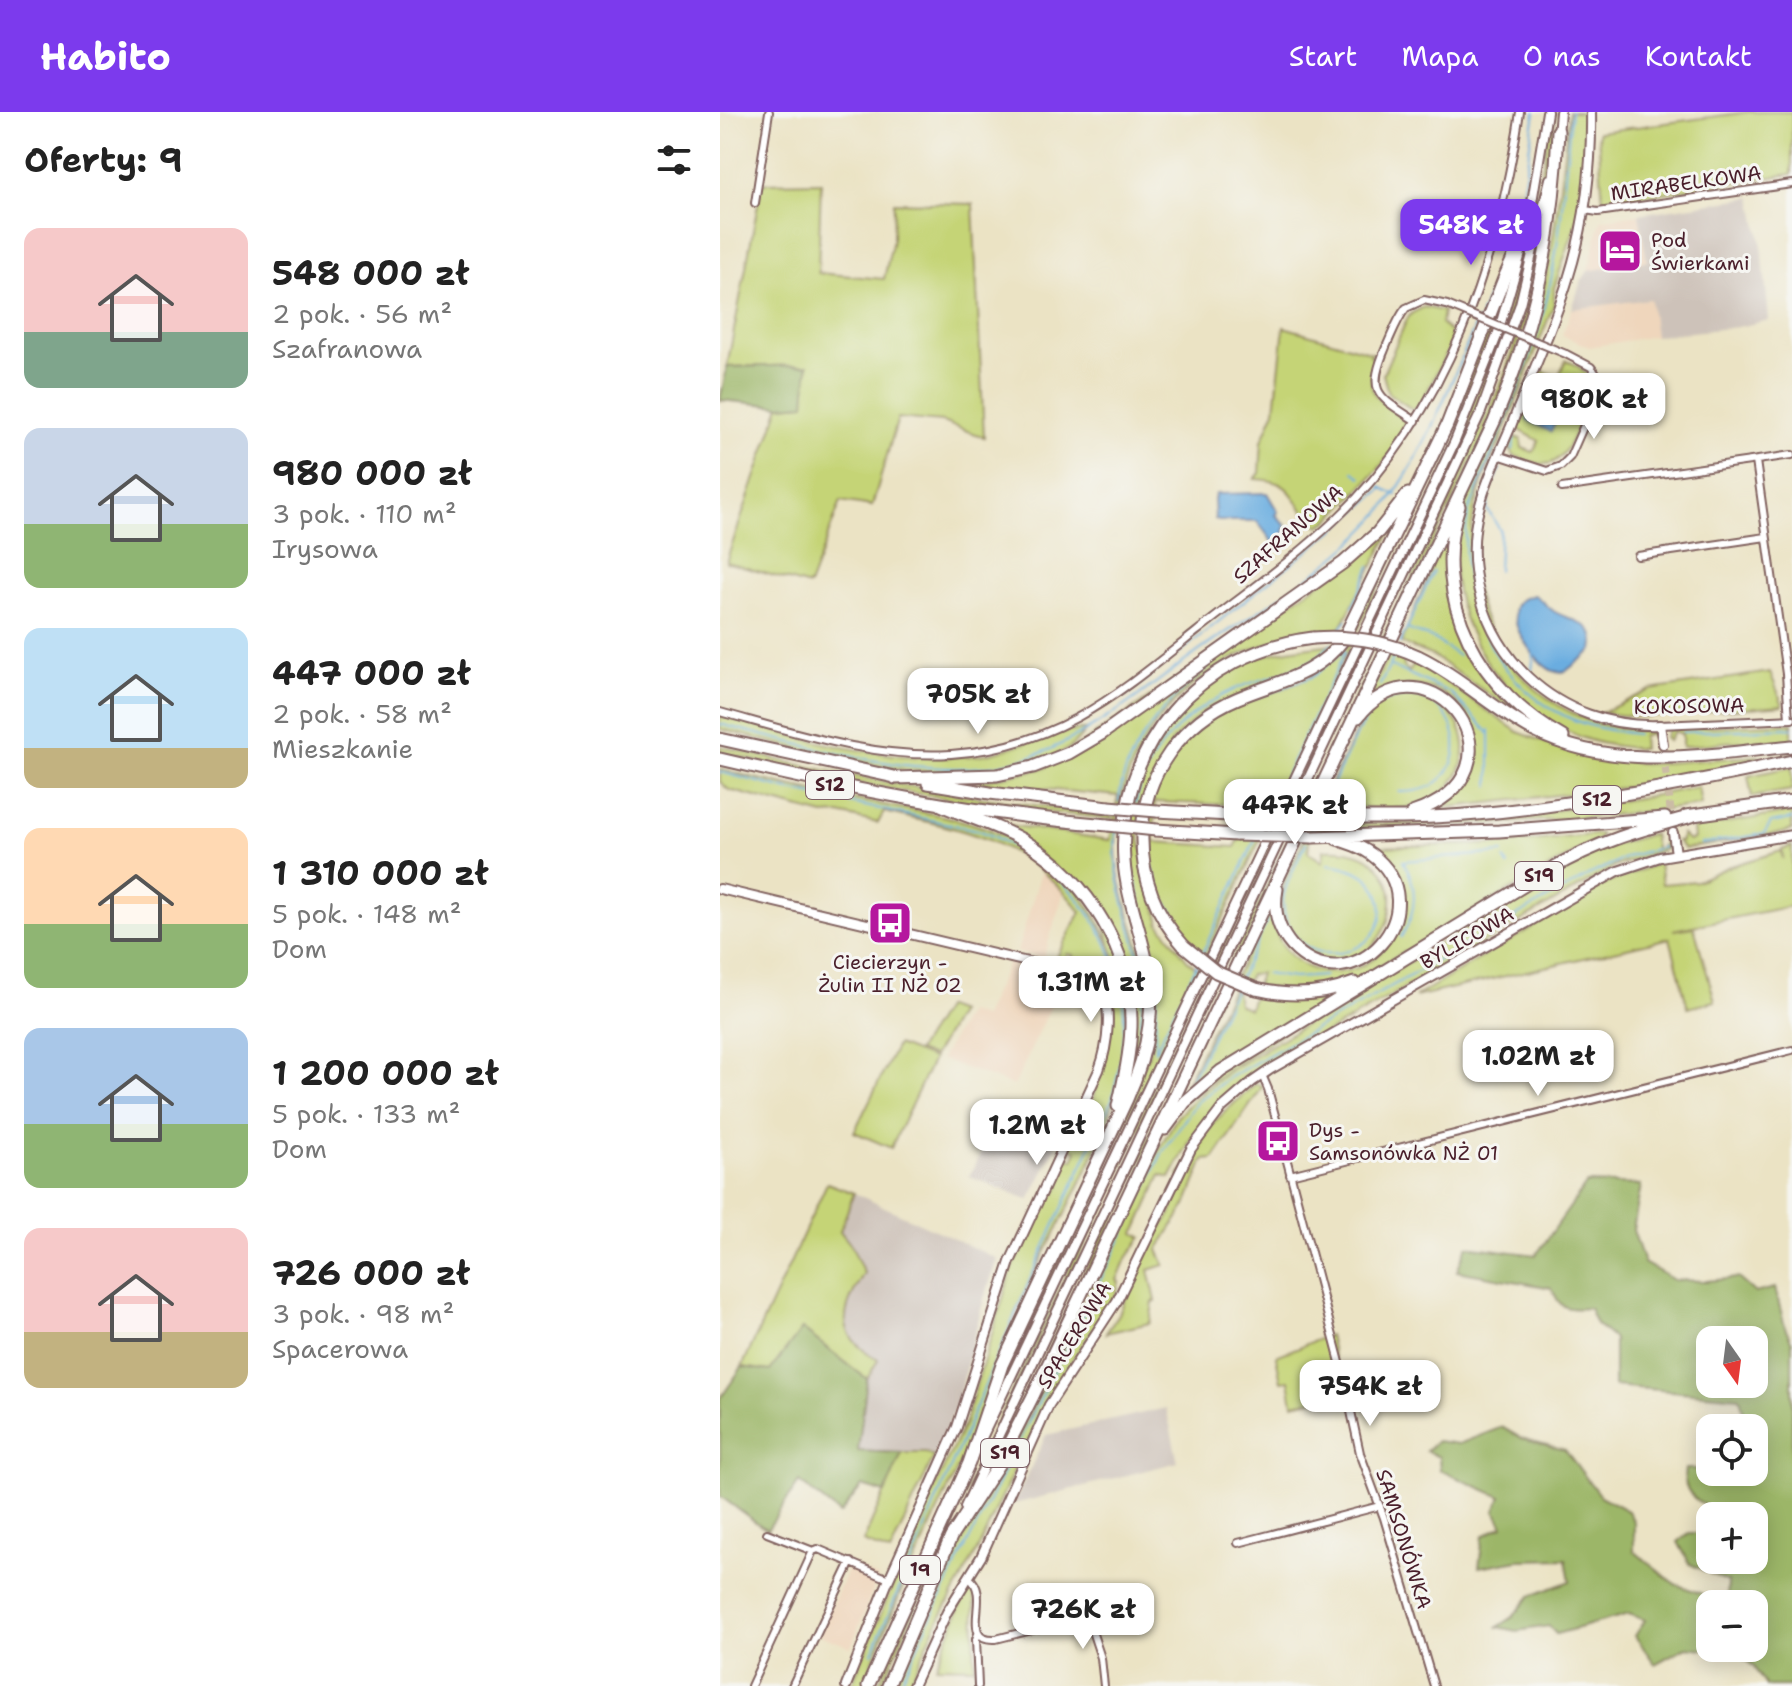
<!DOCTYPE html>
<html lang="pl">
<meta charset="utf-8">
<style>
:root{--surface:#fff;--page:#f6f6f6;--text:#222;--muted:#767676;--accent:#7c3aed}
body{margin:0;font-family:"Shantell Sans",sans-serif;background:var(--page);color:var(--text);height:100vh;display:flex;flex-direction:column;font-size:30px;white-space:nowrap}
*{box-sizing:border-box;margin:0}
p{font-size:26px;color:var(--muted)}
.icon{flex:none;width:44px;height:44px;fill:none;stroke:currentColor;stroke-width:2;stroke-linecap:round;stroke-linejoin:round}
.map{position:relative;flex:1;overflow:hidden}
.drawer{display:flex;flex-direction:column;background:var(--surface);width:720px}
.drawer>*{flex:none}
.needle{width:52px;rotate:166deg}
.buttons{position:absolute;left:976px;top:1214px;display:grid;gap:16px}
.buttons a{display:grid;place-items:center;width:72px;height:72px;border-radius:16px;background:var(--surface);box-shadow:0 4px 20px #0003;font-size:40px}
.price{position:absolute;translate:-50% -68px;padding:0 18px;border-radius:16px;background:#fff;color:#222;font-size:26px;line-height:52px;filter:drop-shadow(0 2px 4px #0008)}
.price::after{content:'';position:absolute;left:50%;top:48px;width:24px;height:18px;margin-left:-12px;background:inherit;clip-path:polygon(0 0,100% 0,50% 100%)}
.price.selected{background:var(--accent);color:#fff}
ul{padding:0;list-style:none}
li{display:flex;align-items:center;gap:24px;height:200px;padding:0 24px}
li span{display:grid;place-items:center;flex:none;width:224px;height:160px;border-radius:16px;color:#555}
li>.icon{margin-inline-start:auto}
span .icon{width:96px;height:96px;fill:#fffc;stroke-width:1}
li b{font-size:34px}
h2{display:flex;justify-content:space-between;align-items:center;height:96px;padding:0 24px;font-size:34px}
header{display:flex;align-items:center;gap:48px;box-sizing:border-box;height:112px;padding:0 40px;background:var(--accent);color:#fff}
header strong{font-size:38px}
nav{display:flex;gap:44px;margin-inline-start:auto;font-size:28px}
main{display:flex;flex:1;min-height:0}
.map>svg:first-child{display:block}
.built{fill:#efd6bc}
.industrial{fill:#cdc2b9}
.green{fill:#c5d476;stroke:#887a50;stroke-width:2;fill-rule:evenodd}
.forest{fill:#9cb667;stroke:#736a49;stroke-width:2;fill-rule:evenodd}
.water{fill:#6bade0;stroke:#5a6686;stroke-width:2}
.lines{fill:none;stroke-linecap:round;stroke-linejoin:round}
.stream{stroke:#6bade0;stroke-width:2}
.secondary-tunnel{stroke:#cbbca5;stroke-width:8;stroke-dasharray:8 4;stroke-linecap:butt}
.street-casing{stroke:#826461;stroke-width:10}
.secondary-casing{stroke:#826461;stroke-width:12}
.highway-casing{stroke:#826461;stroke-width:15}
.street{stroke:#fff;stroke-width:6}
.secondary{stroke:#fff;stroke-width:8}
.highway{stroke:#fff;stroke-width:11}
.street-bridge-casing{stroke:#826461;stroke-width:10;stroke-linecap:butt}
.highway-bridge-casing{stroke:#826461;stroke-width:15;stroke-linecap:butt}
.street-bridge{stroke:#fff;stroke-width:6}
.highway-bridge{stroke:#fff;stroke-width:11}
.labels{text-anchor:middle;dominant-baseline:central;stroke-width:6;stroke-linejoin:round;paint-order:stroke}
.shield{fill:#f6f6f2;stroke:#7e6067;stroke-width:2}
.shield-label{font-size:18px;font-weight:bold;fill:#4a1f2b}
.street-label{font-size:20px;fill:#4a1f2b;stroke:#f6f6f2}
.poi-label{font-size:20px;fill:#4a1f2b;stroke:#f6f6f2;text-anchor:start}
</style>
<header>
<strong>Habito</strong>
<nav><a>Start</a><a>Mapa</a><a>O nas</a><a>Kontakt</a></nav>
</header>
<main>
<section class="drawer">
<h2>Oferty: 9<svg class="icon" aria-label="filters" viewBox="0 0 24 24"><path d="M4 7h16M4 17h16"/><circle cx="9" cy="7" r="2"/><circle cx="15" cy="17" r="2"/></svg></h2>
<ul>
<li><span style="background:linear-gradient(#f6c9c9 65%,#7fa58c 0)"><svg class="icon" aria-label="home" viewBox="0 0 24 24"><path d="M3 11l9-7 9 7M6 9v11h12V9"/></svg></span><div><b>548 000 zł</b><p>2 pok. · 56 m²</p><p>Szafranowa</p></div></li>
<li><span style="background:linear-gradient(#c9d6e8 60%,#8fb573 0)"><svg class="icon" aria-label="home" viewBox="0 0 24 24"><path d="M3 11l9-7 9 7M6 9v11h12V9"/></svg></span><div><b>980 000 zł</b><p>3 pok. · 110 m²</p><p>Irysowa</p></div></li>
<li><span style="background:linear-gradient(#bfe0f5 75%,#c2b280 0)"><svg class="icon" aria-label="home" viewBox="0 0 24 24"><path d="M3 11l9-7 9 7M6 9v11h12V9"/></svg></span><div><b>447 000 zł</b><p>2 pok. · 58 m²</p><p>Mieszkanie</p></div></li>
<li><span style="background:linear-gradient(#ffd9b3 60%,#8fb573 0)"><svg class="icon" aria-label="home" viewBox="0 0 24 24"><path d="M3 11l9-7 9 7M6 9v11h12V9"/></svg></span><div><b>1 310 000 zł</b><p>5 pok. · 148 m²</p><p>Dom</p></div></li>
<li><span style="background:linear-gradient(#a9c7e8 60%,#8fb573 0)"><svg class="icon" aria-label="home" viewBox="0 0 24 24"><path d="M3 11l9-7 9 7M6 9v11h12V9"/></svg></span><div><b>1 200 000 zł</b><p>5 pok. · 133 m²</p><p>Dom</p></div></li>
<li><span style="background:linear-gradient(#f6c9c9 65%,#c2b280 0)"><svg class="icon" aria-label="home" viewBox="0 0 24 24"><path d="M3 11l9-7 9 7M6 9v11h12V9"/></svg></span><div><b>726 000 zł</b><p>3 pok. · 98 m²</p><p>Spacerowa</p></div></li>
</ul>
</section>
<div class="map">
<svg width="1072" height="1574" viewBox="0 0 1072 1574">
<rect width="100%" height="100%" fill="#f6f6f2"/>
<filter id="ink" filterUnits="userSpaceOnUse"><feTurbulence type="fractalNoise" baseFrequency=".0125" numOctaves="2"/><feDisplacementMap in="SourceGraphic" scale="16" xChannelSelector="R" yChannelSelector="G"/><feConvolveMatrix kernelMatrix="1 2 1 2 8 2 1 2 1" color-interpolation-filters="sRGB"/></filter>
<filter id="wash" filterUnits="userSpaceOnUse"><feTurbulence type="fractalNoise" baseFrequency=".006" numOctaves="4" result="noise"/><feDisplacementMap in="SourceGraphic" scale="32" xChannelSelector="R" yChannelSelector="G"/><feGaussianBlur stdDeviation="1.8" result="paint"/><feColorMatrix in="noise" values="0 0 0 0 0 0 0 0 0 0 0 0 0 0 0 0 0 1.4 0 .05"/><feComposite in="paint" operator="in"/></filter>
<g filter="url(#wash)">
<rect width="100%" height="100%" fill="#ebe3c4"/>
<path class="built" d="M919,102L927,149L868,159L881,108Z
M930,187L935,224L869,235L842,223L852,197Z
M321,760L344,780L323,847L297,840Z
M288,851L344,866L294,974L221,947L247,900L263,905Z
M129,1454L158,1465L131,1535L99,1523Z"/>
<path class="industrial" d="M1032,85L1042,135L1049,208L1018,215L935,224L930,187L852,197L860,172L868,159L927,149L919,102Z
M277,1011L337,1033L309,1088L249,1064Z
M134,1081L278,1147L264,1186L236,1294L214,1345L206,1341L138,1339L147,1267L157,1249L143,1240L126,1219V1194L144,1161L120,1119Z
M446,1296L458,1350L294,1392L326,1323Z"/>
<path class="green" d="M830,0H835C826,98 798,191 764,283L377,1107L248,1375L173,1548L161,1574H157C289,1280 428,989 566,698C608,610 650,521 691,433C758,290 814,159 830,0Z
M849,0H867L865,73H862L858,106L834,176V192L779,333C720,435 756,563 868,608C889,616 912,616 933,620L936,631L930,622L922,625L923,637C903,635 882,633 863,626C785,596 723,513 736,426C745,369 778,321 798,268C804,253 808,237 812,222C833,149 840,75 849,0Z
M1028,0H1072V62L883,90L878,20Z
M101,70L98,161L164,167L173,127L174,90L253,92L264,325L222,310L178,306L152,394L121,389L89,474L6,450L60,294L84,292L88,253L7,255L42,71Z
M815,165L812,191L775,299L363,1172L270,1361L720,406L784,265Z
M704,195L723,199L721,212L735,224L701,292L692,297L668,281L663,262L687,207L692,201Z
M776,202L768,231L733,315L484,847C451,822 433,782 428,742C424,712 430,680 446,655C458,637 469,622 486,609C514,588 550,583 581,569C598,562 612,549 625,536L697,387ZM523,680L531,684L537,692L515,735L434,730L435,690L521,693Z
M564,215L653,241L650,243L655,248C641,292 668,287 687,313C677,343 630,387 607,410L599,414C571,396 580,368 535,367L540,361L542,329L555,298Z
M846,248C862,256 873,262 872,281C864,298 849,346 831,351C819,354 805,347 794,344L788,334L792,325L801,327L802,336L813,340L819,329L796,316L819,258L838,265Z
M681,399L619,519C501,522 398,610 396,732C395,776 417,814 424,856C431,897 421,936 408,975L414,916L381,798L283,712L390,728L398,684L260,671L259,669L325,656L637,446Z
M729,412C726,462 725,514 757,556C770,573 785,588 799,603L713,544L681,531Z
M614,532L598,549L486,598L453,628L418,718L440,812L468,849L479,857L280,1275L291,1243L428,945C439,895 436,862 422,813C418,796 410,778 409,760C403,689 429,622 485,577C494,569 503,560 514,555C551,538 575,537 614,532Z
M669,540L683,546L684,555L689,560L695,551L710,559L798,620L862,644L930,652L1037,644L1038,648L910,675L722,696C733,687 744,677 750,664C778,602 709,549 649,585Z
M1050,560L1063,593L919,605L881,601L930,578Z
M697,582C756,598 761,667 704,692C685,700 645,695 623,694L622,679C600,682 589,721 588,740L603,750L604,738C725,732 661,900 579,834C557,817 558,791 565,767L644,603L665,585Z
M0,604C82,627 168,652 253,644C293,640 327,617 366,618C361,624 355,632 349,636C256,692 98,641 0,617Z
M1072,611V628L1007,630L962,635V622L954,619L948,629L945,625L949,617L954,616Z
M0,634C129,667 259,688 391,702V707C259,694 128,673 0,640Z
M1072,655V678L1032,685L1028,664Z
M0,657C53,672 105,682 159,692C212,702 266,708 313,739C368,774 405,843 407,908C410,1004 335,1111 297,1198C281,1237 270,1277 255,1316C234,1368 208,1418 185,1470C170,1504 157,1539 143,1574H131L202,1402L245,1310L291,1160L329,1078L336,1081L340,1074L336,1072L334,1078L330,1076L347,1039L351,1040L348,1046L353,1048L357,1039L349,1035L367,1008L376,990L373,989C380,956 411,889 375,864C368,860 359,858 351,855L353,843L347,842L346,854L333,852L361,800C305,728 249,719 164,700L158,711L119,702L104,703L9,678L0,670Z
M978,675L981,693C852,710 725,716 596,717L598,713C727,712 851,701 978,675Z
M1072,700V718L1062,721L964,737L957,729H961V722L969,729L974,727L973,716Z
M949,721L948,736L896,754L530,965L503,986L484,1008L470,1029L450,1066L441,1063L415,1121L422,1125L405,1149L397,1168L399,1170L396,1183L341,1264L301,1343L257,1439L217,1511L188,1574H174L233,1446L291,1339L432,1049L457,1005L471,990L507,960L861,746L882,736L933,722L935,736H940Z
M880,722V726L637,867L584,880L536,874L540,861L530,863L526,870L515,865L547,800C556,813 557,831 570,843C633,901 732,802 651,735L782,732Z
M1072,734V794L953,818L974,815L995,889L968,896L950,826L695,885L887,771L939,751L942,772L977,769L1008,755L1061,739L1063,747L1062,738Z
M512,877L516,878L518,892L529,897L533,884L581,889L616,883L455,995Z
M225,895L239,900L213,945L197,939Z
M177,933L213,947L171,1036L134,1020Z
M535,972L543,974L493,1047L484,1048L466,1093L438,1138L445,1153L429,1158L436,1189L433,1190L430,1211L386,1221L399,1202L428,1135L451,1102L462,1067L459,1064L495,1009Z
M107,1071L134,1081L120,1119L131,1133L144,1161C122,1200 113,1221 158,1248L147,1267L82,1217L50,1259L22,1255Z
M609,1223L622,1282L573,1292L569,1268L561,1269L556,1244Z
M182,1341H206L214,1345L170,1441L143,1430Z
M251,1477L255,1481L254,1555L216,1554L247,1479Z"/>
<path class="forest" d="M88,253L85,292L60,294L0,288L7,255Z
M867,1071L921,1073L913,1118L924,1151L954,1168L986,1169L1018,1166L1035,1181L1055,1176L1065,1215L1072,1230V1574H1046L1033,1554L1015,1540L966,1535L935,1552L915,1524L925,1508L909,1502L836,1522L829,1514L797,1519L778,1515L793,1505L810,1484L850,1469L846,1447L799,1448L759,1455L763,1424L783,1414L775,1399L781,1385L720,1358L719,1345L706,1339L717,1329L739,1332L782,1315L801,1326L845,1338L880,1384L908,1399L914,1410V1439L955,1472L1007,1491L1008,1470L970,1452L958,1430L969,1421H990V1448H1034V1404C1007,1404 959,1394 965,1357H990V1360H1034V1316H1024L1026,1310L1020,1285L894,1274V1227L876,1212L869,1196C847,1198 839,1197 832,1176L737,1159L747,1134L816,1143ZM1034,1228V1272H990V1228ZM990,1492H1034V1536H990Z
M82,1217L147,1267L138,1339L182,1341L165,1381L142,1374L120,1402L79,1370L47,1418L0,1384V1287L22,1255L50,1259Z"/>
<path class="water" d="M829,268L846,275L848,283L831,320L807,308L824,271Z
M547,381L558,400L556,403L566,413L561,431L554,432L537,409H499L495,407L494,387L496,382Z
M814,483C822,488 827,495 835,500C853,510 879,510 873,538L846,559C842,560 837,560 833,559C816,552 785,509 797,491C800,486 808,485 814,483Z"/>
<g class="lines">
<path class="stream" d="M851,0C845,59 842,119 829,177C812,254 776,327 748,401C735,480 770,569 845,604C868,615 892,619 917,622
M761,203L783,149L800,96L815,0
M793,338L794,327
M634,360L641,365
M660,375L677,383
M778,458L780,418L767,397L770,379L780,357
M633,495L650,454
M687,517L714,527L738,544
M617,522L627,508
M680,531L713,460
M671,554L731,581L769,621
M812,558L814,541
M660,573L676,541
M406,583L620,413L663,376
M663,590C740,556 770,682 679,680
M521,591L594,564L624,538
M0,612C77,632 183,663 261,655C285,653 315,645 337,634C389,610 435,570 482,537C545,493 620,454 667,392C708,337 730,270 758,208
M963,620L1072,616
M0,660L65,677L258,718C337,747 400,815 404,902C405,931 399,960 392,988L314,1158L152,1541
M770,674V618
M399,689C403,638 447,588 487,556
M416,691C422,641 469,599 513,578C544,563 589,562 611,531
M600,700L637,621L649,602
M548,701L625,540
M396,719C391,768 412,809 421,855C425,880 422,906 418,931
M411,721L412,757L437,860L435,939L477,852
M590,722L596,709
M586,731C579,747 568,765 564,782C562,791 564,804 568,812C592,869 680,835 658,781C649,760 629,755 608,752
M981,732L1044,722L1051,711L1072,707
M429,745L440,781L465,819
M784,747L788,754
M851,791L854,794
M681,825C697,800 699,775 683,749L783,741
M482,842L535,728
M545,862L574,866L604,864
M520,865L547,809
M464,982L516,875
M179,1574L220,1486L400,1129L442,1041L476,991L508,966L875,760L909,744L943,735"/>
</g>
</g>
<g filter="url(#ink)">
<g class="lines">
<path class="secondary-tunnel" d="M943,632L953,721"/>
<g class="street-casing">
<path id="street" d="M35,91L49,0
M865,98L878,100L1072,72
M696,309C658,284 646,282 666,235C672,222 677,207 686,196L704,188L727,193
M778,343L827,359L841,354L850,345L880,277L876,262L871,255L846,242
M1036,349L1066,562L1069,607
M842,376L1072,343
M918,444L1046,425
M0,600C74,620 154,647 231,642C337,635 397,583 476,520C523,483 573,448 617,406C729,298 777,150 800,0
M940,613L1072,607
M542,963L548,977L622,1258L640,1341L664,1406L714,1574
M570,1063L1072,938
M47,1421L93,1439L98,1437L169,1467
M518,1431L660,1394
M249,1466C273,1483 237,1529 276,1527L367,1504L381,1546L384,1574
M258,1522L256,1527L258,1574
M31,1574L93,1439
M72,1574L131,1450"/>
</g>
<g class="secondary-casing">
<path id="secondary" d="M871,0C872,57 865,113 848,167C833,217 810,265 791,314C780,340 767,366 760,393C743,454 762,521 808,565C844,599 890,615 940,613L943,632
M838,22L840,0
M808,114L827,0
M953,721L956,742
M0,777L354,861C362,864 371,866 377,872C395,889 387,937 379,958L290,1150L237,1315L169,1467L126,1574
M260,1330L735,329L777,224L804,131
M245,1395L761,300L800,192L830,67
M193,1574L227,1500L261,1445L329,1293L397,1189L471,1037L502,996L532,970L551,957L898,759L940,745L1072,723"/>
</g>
<g class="highway-casing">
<path id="highway" d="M739,394C708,487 761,581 843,625
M698,544C739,564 772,596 812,618C892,660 986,643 1072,634
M638,605C709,516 819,659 692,701
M0,627L179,666
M0,647C128,677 256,702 388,713
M175,666L277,663L313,655L349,641L383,621L623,451L658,420L688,382
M208,671L270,681L389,695
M221,693C249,706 280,714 306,730C369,769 413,840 411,915C410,942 404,968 398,994
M437,699L527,704
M966,704L1072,689
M604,706C655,706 706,707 757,702C863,692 968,672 1072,649
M436,718L516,723
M592,725L779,719L945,706
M557,777C553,798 558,818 572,834C632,897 723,795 651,742C641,734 628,731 617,727
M464,834C436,804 421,765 422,723C423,662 463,609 518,586C558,569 596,564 623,528L727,313L785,164L809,111
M536,877C569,885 601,884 634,871
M445,1017L465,990L501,959L831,757C877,730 920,718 972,704
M148,1574L249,1351L282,1253L407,987C429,938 438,890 424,838C417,808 406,780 404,749C396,633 480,540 593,526
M168,1574L231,1425L278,1353L314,1282L774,310C815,214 834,123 838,19"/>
</g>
<use href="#street" class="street"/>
<use href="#secondary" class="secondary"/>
<use href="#highway" class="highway"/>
<g class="street-bridge-casing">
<path id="street-bridge" d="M727,193L846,242"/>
</g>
<g class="highway-bridge-casing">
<path id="highway-bridge" d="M593,526C630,523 665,529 698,544
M389,695L437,699
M527,704L604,706
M388,713L436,718
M516,723L592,725
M464,834L496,860L536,877"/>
</g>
<use href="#street-bridge" class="street-bridge"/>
<use href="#highway-bridge" class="highway-bridge"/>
</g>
</g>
<defs>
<g id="hotel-square" transform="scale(2.3)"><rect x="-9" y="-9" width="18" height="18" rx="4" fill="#b5179e" stroke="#f6f6f2"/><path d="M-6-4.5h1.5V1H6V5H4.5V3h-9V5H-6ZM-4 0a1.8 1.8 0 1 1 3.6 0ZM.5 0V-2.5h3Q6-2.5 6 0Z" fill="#fff"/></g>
<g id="bus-square" transform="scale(2.3)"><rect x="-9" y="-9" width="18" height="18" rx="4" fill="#b5179e" stroke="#f6f6f2"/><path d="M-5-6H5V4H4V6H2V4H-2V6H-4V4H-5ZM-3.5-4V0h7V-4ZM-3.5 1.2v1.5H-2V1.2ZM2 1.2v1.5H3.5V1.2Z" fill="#fff"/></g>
</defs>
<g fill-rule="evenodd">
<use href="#hotel-square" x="900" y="139"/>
<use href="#bus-square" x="170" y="811"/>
<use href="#bus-square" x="558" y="1029"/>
</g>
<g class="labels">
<g class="shield">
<rect x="86" y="659" width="48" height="28" rx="6"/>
<rect x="853" y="674" width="48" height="28" rx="6"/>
<rect x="795" y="750" width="48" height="28" rx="6"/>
<rect x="261" y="1327" width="48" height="28" rx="6"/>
<rect x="180" y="1444" width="40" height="28" rx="6"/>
</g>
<g class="shield-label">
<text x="110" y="673">S12</text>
<text x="877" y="688">S12</text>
<text x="819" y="764">S19</text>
<text x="285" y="1341">S19</text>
<text x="200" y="1458">19</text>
</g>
<g class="street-label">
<text transform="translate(966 71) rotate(-8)">MIRABELKOWA</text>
<text transform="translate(568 422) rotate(-41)">SZAFRANOWA</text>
<text transform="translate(969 594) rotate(-1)">KOKOSOWA</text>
<text transform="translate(747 826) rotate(-30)">BYLICOWA</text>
<text transform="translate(354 1223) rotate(-58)">SPACEROWA</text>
<text transform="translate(684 1427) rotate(73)">SAMSONÓWKA</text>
</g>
<g class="poi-label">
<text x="931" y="128">Pod<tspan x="931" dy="23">Świerkami</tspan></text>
<text x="170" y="850" text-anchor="middle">Ciecierzyn -<tspan x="170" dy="23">Żulin II NŻ 02</tspan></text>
<text x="589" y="1018">Dys -<tspan x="589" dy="23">Samsonówka NŻ 01</tspan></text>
</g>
</g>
</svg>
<div class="buttons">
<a><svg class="needle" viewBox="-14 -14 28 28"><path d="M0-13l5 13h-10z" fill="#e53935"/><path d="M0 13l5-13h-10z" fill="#767676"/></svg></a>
<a><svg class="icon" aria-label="locate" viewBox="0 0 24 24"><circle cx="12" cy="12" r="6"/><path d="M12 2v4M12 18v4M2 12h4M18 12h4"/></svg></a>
<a>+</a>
<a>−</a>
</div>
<b class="price selected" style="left:751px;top:155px">548K zł</b>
<b class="price" style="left:874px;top:329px">980K zł</b>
<b class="price" style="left:258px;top:624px">705K zł</b>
<b class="price" style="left:575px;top:735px">447K zł</b>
<b class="price" style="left:371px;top:912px">1.31M zł</b>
<b class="price" style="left:818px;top:986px">1.02M zł</b>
<b class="price" style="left:317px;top:1055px">1.2M zł</b>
<b class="price" style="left:650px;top:1316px">754K zł</b>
<b class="price" style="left:363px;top:1539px">726K zł</b>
</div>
</main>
